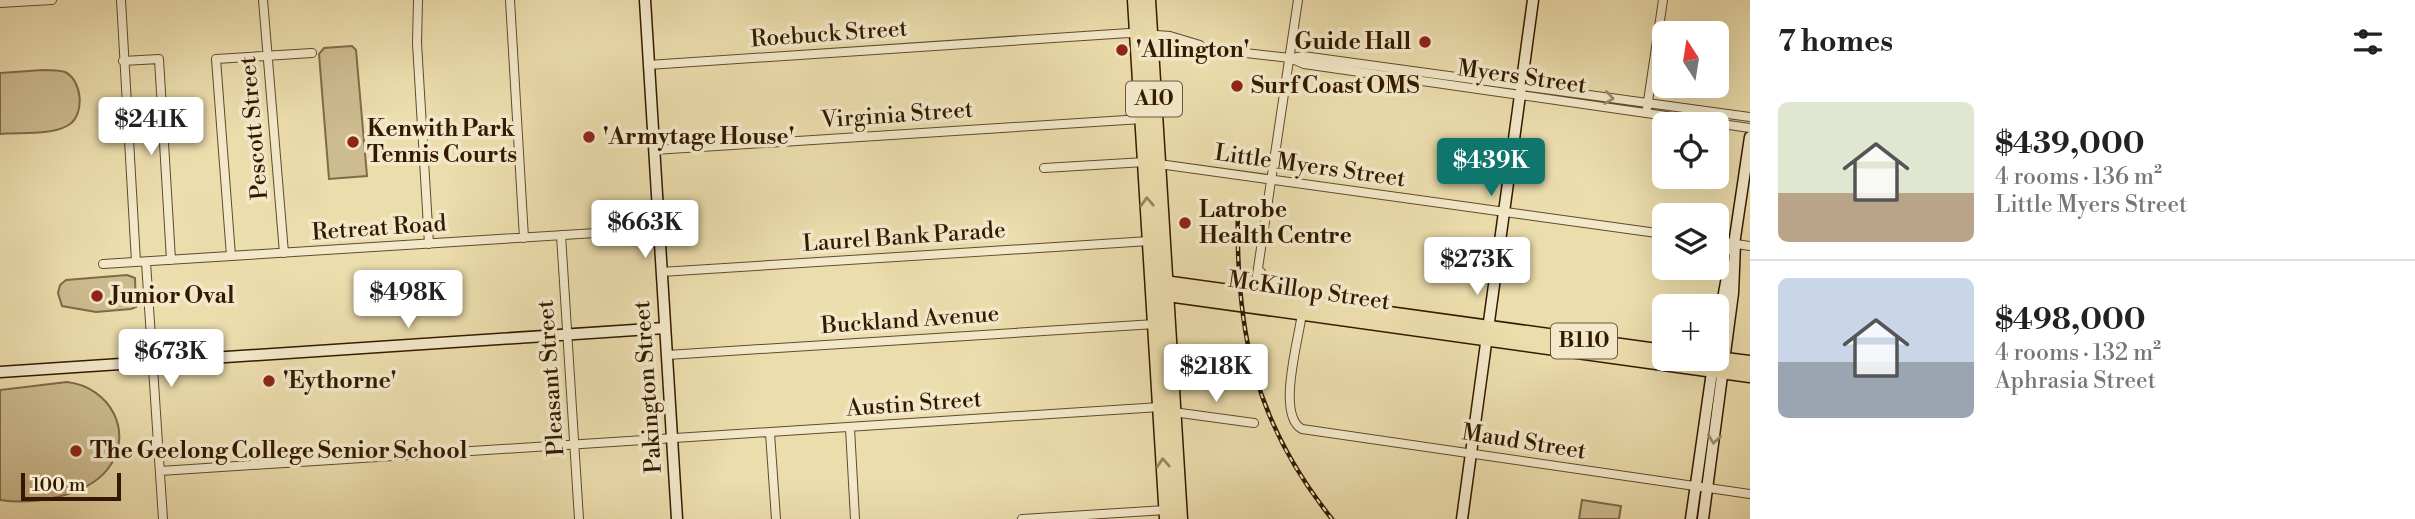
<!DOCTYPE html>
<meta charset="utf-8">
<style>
:root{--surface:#fff;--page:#f2f2f2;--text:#222;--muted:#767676;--line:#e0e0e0;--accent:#0f766e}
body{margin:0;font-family:"Libre Bodoni",serif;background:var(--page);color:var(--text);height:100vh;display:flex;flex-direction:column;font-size:26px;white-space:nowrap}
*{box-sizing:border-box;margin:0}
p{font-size:23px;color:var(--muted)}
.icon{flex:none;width:38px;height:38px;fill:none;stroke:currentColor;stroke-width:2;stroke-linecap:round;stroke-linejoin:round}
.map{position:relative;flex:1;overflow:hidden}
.details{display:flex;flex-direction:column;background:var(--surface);width:665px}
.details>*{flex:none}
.needle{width:46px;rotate:348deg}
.fabs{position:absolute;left:1652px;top:21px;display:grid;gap:14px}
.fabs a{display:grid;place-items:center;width:77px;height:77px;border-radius:10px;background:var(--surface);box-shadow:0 7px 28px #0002;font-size:35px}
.scale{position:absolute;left:21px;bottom:18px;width:100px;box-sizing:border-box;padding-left:7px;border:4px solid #341900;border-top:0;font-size:19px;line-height:24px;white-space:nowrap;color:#341900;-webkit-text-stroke:5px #f3e9ca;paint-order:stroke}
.price{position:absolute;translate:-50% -60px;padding:0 16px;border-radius:7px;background:#fff;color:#222;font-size:23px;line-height:46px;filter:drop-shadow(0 2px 4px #0008)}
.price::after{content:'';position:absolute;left:50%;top:42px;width:21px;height:16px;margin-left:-10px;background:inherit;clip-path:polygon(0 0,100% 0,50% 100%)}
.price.on{background:var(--accent);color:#fff}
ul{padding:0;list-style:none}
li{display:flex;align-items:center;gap:21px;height:175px;padding:0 28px}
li+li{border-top:2px solid var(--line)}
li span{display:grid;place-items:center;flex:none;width:196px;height:140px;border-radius:10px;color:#555}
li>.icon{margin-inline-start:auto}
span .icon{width:84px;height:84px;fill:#fffc;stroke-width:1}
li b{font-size:30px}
h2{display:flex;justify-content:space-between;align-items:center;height:84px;padding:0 28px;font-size:30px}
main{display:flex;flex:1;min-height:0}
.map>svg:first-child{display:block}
.green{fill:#cdbc90;stroke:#806a48;stroke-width:2}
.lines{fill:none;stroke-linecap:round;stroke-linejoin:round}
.street-casing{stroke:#624a2b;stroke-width:10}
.secondary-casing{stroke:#341900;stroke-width:13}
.highway-casing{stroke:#341900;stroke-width:17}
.street{stroke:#f3e9ca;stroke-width:8}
.secondary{stroke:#f3e9ca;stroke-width:10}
.highway{stroke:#ecddad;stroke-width:14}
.rail-casing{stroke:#341900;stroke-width:4.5}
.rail{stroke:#f3e9ca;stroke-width:2;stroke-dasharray:5;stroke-linecap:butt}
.oneway{stroke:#9d8b6f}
.oneway2{stroke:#99855f}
.poi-dot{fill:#8f2418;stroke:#f3e9ca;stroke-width:2.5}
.labels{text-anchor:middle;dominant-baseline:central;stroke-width:7;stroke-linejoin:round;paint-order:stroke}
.shield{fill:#f3e9ca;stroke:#6d573d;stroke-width:2}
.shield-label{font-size:21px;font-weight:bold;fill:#341900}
.street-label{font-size:23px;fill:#341900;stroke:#f3e9ca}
.poi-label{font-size:23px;font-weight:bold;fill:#341900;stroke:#f3e9ca;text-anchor:start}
</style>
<main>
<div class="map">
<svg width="1750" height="519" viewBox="0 0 1750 519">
<rect width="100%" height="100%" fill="#ecddad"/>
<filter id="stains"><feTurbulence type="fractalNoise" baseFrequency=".00286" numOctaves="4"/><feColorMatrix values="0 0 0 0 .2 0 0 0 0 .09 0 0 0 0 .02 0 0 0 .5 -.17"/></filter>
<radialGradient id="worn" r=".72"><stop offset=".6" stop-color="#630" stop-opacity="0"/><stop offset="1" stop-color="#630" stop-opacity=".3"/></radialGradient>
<path class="green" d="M352,46L356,50L367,176L329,179L319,54L324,48Z
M43,70C50,70 59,70 65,72C82,80 85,113 70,124C54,136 19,132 0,134V73Z
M127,275L135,278L136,307L131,309L96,312L62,306L58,293L60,285L66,280Z
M67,382C110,387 136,433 107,470C85,497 32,505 0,500V390Z
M1582,500L1621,506L1619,519H1579Z"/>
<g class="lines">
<g class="street-casing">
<path id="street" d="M121,0L136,262
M263,0L284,253
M418,0L417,43L429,244
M510,0L524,238
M0,3L52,0
M1148,42L1290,58L1304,64L1750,128
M1293,58L1303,56L1750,117
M123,61L159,59L171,260
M648,65L1129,33L1170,36L1200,45
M1647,108L1663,0
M654,150L1142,119
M1159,164L1664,234
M1044,168L1145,162
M561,235L579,519
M1717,241L1750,246
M231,256L216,59L312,53
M146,262L163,519
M103,264L659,229
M661,272L1149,241
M1261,272L1270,297
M1254,295L1298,0
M1302,313C1299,339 1276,415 1302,429L1750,494
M667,355L1155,324
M1173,412L1254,423
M850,428L855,519
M770,433L776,519
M160,471L1160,407
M1022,519L1166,510"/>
</g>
<g class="secondary-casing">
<path id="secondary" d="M645,0L677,519
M1733,251L1750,137
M1717,332L1729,266
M0,372L665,328
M1462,519L1533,0
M1691,519L1713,365
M1703,519L1733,293L1735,244"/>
</g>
<g class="highway-casing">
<path id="highway" d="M1135,0L1167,519
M1148,0L1180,519
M1157,282L1664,352
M1153,292L1750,375
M1717,359L1750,363"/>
</g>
<use href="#street" class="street"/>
<use href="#secondary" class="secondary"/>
<use href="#highway" class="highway"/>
<g class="rail-casing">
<path id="rail" d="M1238,206C1235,329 1253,420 1332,519"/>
</g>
<use href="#rail" class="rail"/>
</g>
<defs><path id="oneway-chevron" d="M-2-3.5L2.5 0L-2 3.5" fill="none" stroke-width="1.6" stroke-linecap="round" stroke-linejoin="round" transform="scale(1.75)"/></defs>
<g class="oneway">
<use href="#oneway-chevron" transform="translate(1609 98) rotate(8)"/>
<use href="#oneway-chevron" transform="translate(1714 439) rotate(98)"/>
</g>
<g class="oneway2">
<use href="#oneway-chevron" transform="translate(1147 202) rotate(-93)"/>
<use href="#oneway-chevron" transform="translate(1163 463) rotate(-94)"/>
</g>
<g class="poi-dot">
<circle cx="1425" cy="42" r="7"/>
<circle cx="1122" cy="50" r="7"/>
<circle cx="1237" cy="86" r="7"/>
<circle cx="589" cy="137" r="7"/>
<circle cx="353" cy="142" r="7"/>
<circle cx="1185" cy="223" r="7"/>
<circle cx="97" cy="296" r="7"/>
<circle cx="269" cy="381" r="7"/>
<circle cx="76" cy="451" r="7"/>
</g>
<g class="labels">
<g class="shield">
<rect x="1126" y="81.5" width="56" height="35" rx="5"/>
<rect x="1551" y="323.5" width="66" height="35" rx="5"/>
</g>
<g class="shield-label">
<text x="1154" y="99">A10</text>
<text x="1584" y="341">B110</text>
</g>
<g class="street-label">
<text transform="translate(829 34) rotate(-4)">Roebuck Street</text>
<text transform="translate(1522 77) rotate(8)">Myers Street</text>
<text transform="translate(897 115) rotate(-4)">Virginia Street</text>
<text transform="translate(254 128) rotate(-95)">Pescott Street</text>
<text transform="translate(1310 166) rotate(8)">Little Myers Street</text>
<text transform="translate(379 228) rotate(-4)">Retreat Road</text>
<text transform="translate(904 237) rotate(-4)">Laurel Bank Parade</text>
<text transform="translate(1309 291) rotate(8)">McKillop Street</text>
<text transform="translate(910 320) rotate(-4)">Buckland Avenue</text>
<text transform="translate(551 378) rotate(-94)">Pleasant Street</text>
<text transform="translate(648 387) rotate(-94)">Pakington Street</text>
<text transform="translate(914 404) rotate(-4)">Austin Street</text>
<text transform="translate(1524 442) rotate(9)">Maud Street</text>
</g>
<g class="poi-label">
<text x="1411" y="42" text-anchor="end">Guide Hall</text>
<text x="1136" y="50">'Allington'</text>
<text x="1251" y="86">Surf Coast OMS</text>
<text x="367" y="129">Kenwith Park<tspan x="367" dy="26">Tennis Courts</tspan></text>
<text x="603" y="137">'Armytage House'</text>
<text x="1199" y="210">Latrobe<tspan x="1199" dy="26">Health Centre</tspan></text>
<text x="111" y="296">Junior Oval</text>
<text x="283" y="381">'Eythorne'</text>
<text x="90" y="451">The Geelong College Senior School</text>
</g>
</g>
<rect width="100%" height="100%" filter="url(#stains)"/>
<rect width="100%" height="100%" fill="url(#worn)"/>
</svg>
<div class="fabs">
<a><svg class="needle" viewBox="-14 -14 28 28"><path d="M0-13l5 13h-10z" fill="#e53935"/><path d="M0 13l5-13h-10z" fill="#767676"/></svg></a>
<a><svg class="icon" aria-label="locate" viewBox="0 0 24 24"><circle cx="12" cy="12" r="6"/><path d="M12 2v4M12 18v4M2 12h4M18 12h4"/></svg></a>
<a><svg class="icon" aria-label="layers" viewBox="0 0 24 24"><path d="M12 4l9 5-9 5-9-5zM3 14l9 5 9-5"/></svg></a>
<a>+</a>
</div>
<div class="scale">100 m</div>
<b class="price" style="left:151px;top:157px">$241K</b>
<b class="price on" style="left:1491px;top:198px">$439K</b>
<b class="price" style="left:645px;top:260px">$663K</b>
<b class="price" style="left:1477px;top:297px">$273K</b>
<b class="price" style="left:408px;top:330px">$498K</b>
<b class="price" style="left:171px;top:389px">$673K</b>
<b class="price" style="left:1216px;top:404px">$218K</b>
</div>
<section class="details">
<h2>7 homes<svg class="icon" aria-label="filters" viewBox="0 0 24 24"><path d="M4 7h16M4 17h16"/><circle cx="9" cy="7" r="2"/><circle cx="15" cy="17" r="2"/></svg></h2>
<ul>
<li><span style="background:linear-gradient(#dfe7d0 65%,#b9a48a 0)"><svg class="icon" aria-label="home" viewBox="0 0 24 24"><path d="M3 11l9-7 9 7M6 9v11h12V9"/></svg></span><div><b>$439,000</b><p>4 rooms · 136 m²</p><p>Little Myers Street</p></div></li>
<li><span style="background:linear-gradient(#c9d6e8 60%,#9aa5b1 0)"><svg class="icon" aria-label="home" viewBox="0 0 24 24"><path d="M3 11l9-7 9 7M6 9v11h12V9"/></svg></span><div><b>$498,000</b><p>4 rooms · 132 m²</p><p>Aphrasia Street</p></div></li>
</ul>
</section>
</main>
